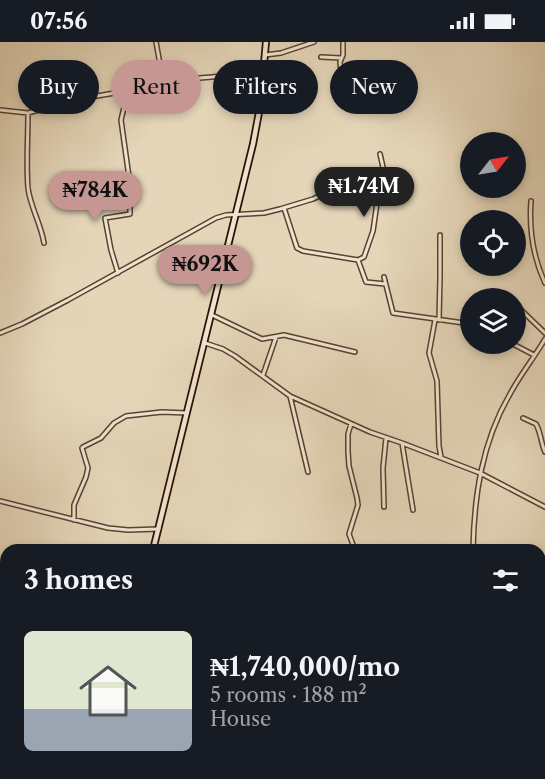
<!DOCTYPE html>
<meta charset="utf-8">
<style>
:root{--surface:#171b24;--page:#20242c;--text:#f1f3f6;--muted:#9ea1a6;--line:#363941;--accent:#c59692}
body{margin:0;font-family:"Libre Caslon Text",serif;background:var(--page);color:var(--text);height:100vh;display:flex;flex-direction:column;font-size:22px;white-space:nowrap}
*{box-sizing:border-box;margin:0}
p{font-size:20px;color:var(--muted)}
.icon{flex:none;width:33px;height:33px;fill:none;stroke:currentColor;stroke-width:2;stroke-linecap:round;stroke-linejoin:round}
.map{position:relative;flex:1;overflow:hidden}
.panel{position:absolute;left:0px;top:502px;width:546px;height:236px;display:flex;flex-direction:column;background:var(--surface);border-radius:18px 18px 0 0;box-shadow:0 3px 9px #0003}
.panel>*{flex:none}
.hud{position:absolute;left:18px;top:18px;width:510px;height:54px;display:flex;gap:12px}
.needle{width:39px;rotate:59deg}
.fabs{position:absolute;left:460px;top:90px;display:grid;gap:12px}
.fabs a{display:grid;place-items:center;width:66px;height:66px;border-radius:50%;background:var(--surface);box-shadow:0 3px 9px #0003;font-size:30px}
.price{position:absolute;translate:-50% -51px;padding:0 14px;border-radius:21px;background:var(--accent);color:#111;font-size:20px;line-height:39px;filter:drop-shadow(0 2px 3px #0008)}
.price::after{content:'';position:absolute;left:50%;top:36px;width:18px;height:14px;margin-left:-9px;background:inherit;clip-path:polygon(0 0,100% 0,50% 100%)}
.price.selected{background:#222;color:#fff}
ul{padding:0;list-style:none}
li{display:flex;align-items:center;gap:18px;height:150px;padding:0 24px}
li+li{border-top:2px solid var(--line)}
li span{display:grid;place-items:center;flex:none;width:168px;height:120px;border-radius:9px;color:#555}
li>.icon{margin-inline-start:auto}
span .icon{width:72px;height:72px;fill:#fffc;stroke-width:1}
li b{font-size:26px}
h2{display:flex;justify-content:space-between;align-items:center;height:72px;padding:0 24px;font-size:26px}
.chip{padding:0 21px;border-radius:27px;background:var(--surface);box-shadow:0 3px 9px #0003;font-size:21px;line-height:54px}
.chip.selected{background:var(--accent);color:#111}
.status{display:flex;justify-content:space-between;align-items:center;height:42px;padding:0 30px;background:var(--surface);direction:ltr}
.status svg{height:16px;fill:currentColor}
.map>svg:first-child{display:block}
.lines{fill:none;stroke-linecap:round;stroke-linejoin:round}
.minor-casing{stroke:#5a422e;stroke-width:6}
.secondary-casing{stroke:#2c1100;stroke-width:8}
.minor{stroke:#eee4d2;stroke-width:3}
.secondary{stroke:#eee4d2;stroke-width:4.5}
</style>
<div class="status"><b>07:56</b><svg viewBox="0 0 49 12"><path d="M0 12V9h3v3zM5 12V6h3v6zM10 12V3h3v9zM15 12V0h3v12zM26 1h20v11H26zM47 4h2v5h-2z"/></svg></div>
<div class="map">
<svg width="545" height="737" viewBox="0 0 545 737">
<rect width="100%" height="100%" fill="#e5d6b9"/>
<filter id="stains"><feTurbulence type="fractalNoise" baseFrequency=".00333" numOctaves="4"/><feColorMatrix values="0 0 0 0 .2 0 0 0 0 .09 0 0 0 0 .02 0 0 0 .5 -.17"/></filter>
<radialGradient id="worn" r=".72"><stop offset=".6" stop-color="#630" stop-opacity="0"/><stop offset="1" stop-color="#630" stop-opacity=".3"/></radialGradient>
<g class="lines">
<g class="minor-casing">
<path id="minor" d="M156,0L163,39
M265,13L281,11L314,0
M321,15L341,16
M342,39L340,20L343,13V0
M0,68L28,71L74,58L126,49L163,39L212,35L262,29
M28,71C28,96 26,122 28,146C30,164 41,182 44,201
M531,159C529,187 533,215 545,241
M284,166L297,206L303,209L358,218
M358,218L364,215L373,189L378,154L366,138
M358,218L366,240L385,242
M118,231L111,208L105,176L130,172V142L121,78L126,57V49
M384,235L393,271L471,282
M516,263L545,291
M212,273L262,297L284,293L355,310
M435,278L429,311L437,339L439,404L441,415
M439,278L440,235V193
M0,291L22,282L68,258L216,176L226,173L264,171L280,167L313,157L345,142L385,134L380,112
M205,301L223,307L235,314L290,354L370,390L402,401L480,431L545,465
M513,302L534,313
M263,333L276,295
M290,354L308,430
M523,376L536,382C541,391 541,401 545,410
M351,382L348,392V409L349,424L357,456L358,463L349,492L355,508
M402,401L413,468
M0,459L108,486L128,488L159,487
M384,465L383,426L386,396
M74,478V463L86,435L88,426L82,406L83,405L101,396L114,381L126,374L162,370L187,371
M473,508C474,454 482,400 510,352C520,333 534,316 545,297
M540,581L545,573
M540,666L545,664
M0,678L6,680
M531,732L533,737
M286,737V732
M404,737L409,732"/>
</g>
<g class="secondary-casing">
<path id="secondary" d="M153,508L253,102L260,65L266,0
M86,732L100,737"/>
</g>
<use href="#minor" class="minor"/>
<use href="#secondary" class="secondary"/>
</g>
<rect width="100%" height="100%" filter="url(#stains)"/>
<rect width="100%" height="100%" fill="url(#worn)"/>
</svg>
<div class="fabs">
<a><svg class="needle" viewBox="-14 -14 28 28"><path d="M0-13l5 13h-10z" fill="#e53935"/><path d="M0 13l5-13h-10z" fill="#9ea1a6"/></svg></a>
<a><svg class="icon" aria-label="locate" viewBox="0 0 24 24"><circle cx="12" cy="12" r="6"/><path d="M12 2v4M12 18v4M2 12h4M18 12h4"/></svg></a>
<a><svg class="icon" aria-label="layers" viewBox="0 0 24 24"><path d="M12 4l9 5-9 5-9-5zM3 14l9 5 9-5"/></svg></a>
</div>
<b class="price selected" style="left:364px;top:176px">₦1.74M</b>
<b class="price" style="left:95px;top:180px">₦784K</b>
<b class="price" style="left:205px;top:254px">₦692K</b>
<div class="hud">
<a class="chip">Buy</a>
<a class="chip selected">Rent</a>
<a class="chip">Filters</a>
<a class="chip">New</a>
</div>
<section class="panel">
<h2>3 homes<svg class="icon" aria-label="filters" viewBox="0 0 24 24"><path d="M4 7h16M4 17h16"/><circle cx="9" cy="7" r="2"/><circle cx="15" cy="17" r="2"/></svg></h2>
<ul>
<li><span style="background:linear-gradient(#dfe7d0 65%,#9aa5b1 0)"><svg class="icon" aria-label="home" viewBox="0 0 24 24"><path d="M3 11l9-7 9 7M6 9v11h12V9"/></svg></span><div><b>₦1,740,000/mo</b><p>5 rooms · 188 m²</p><p>House</p></div></li>
</ul>
</section>
</div>
